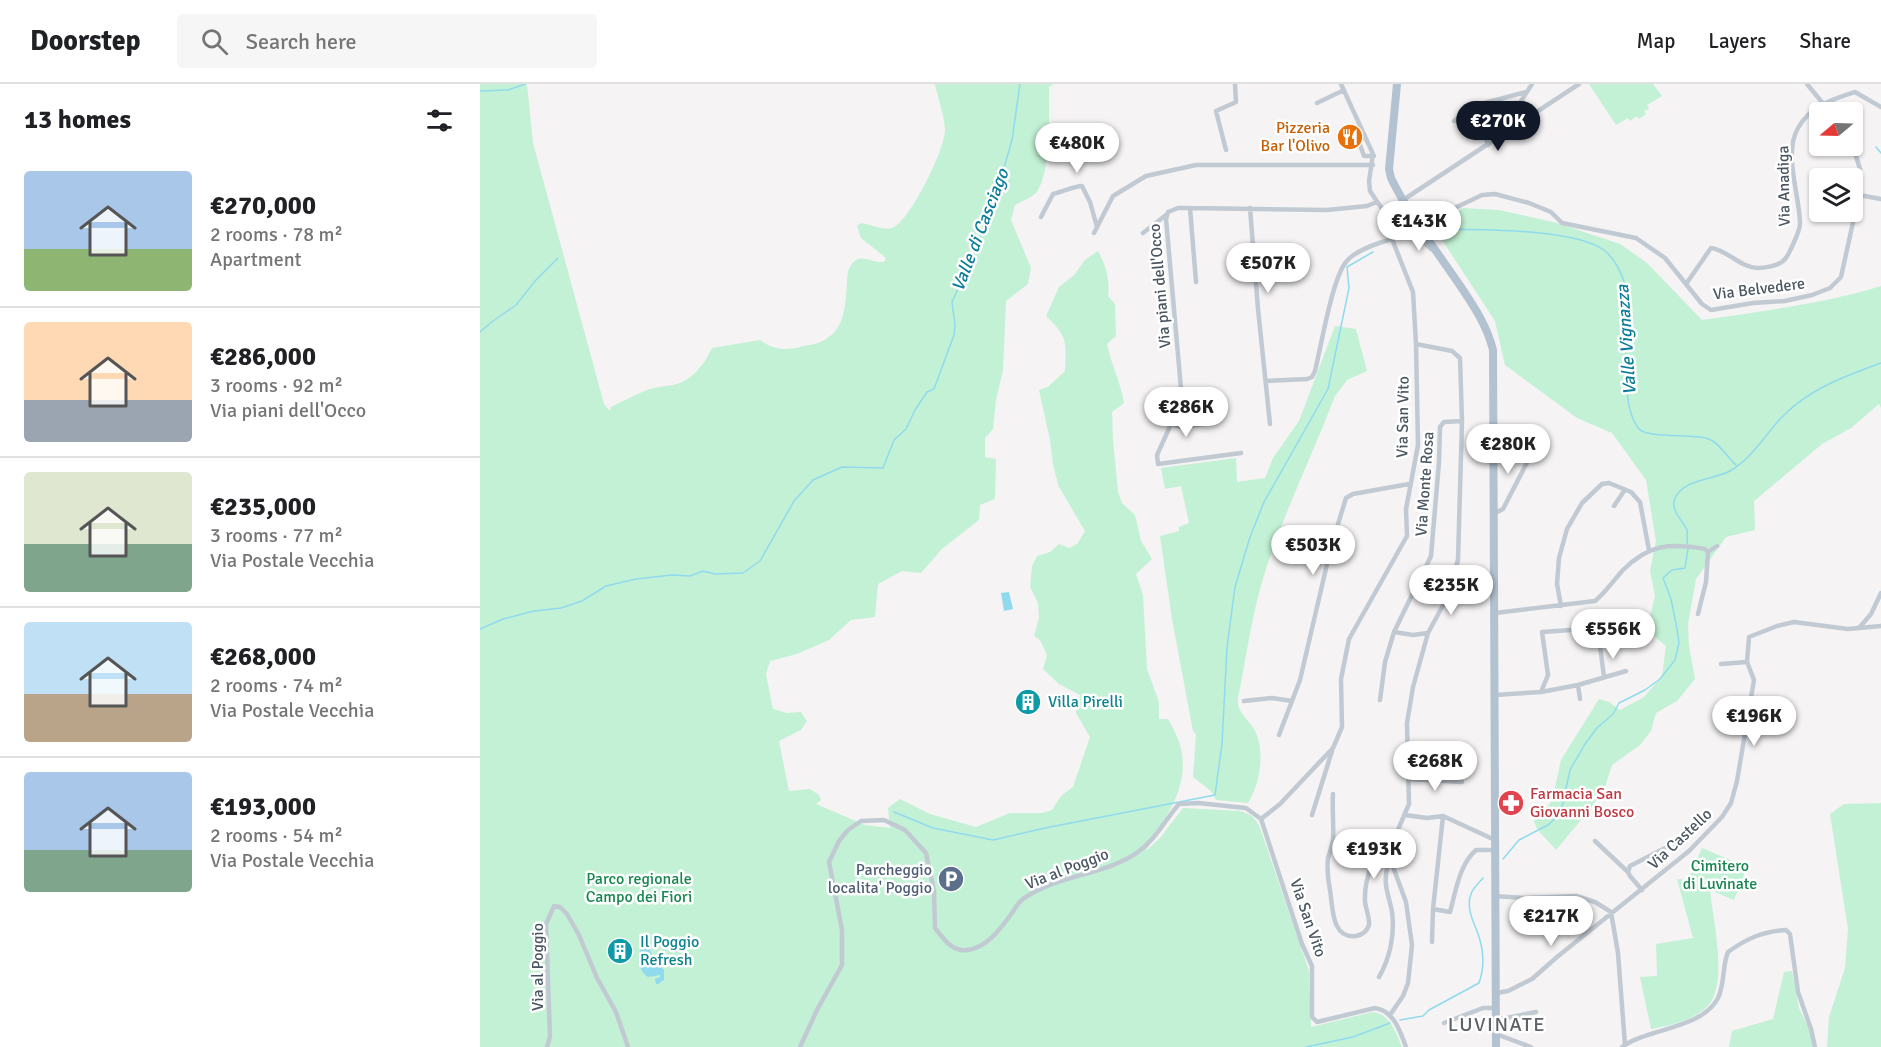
<!DOCTYPE html>
<meta charset="utf-8">
<style>
:root{--surface:#fff;--page:#f6f6f6;--text:#202124;--muted:#757577;--line:#e0e0e0;--accent:#111827}
body{margin:0;font-family:Signika,sans-serif;background:var(--page);color:var(--text);height:100vh;display:flex;flex-direction:column;font-size:22px;white-space:nowrap}
*{box-sizing:border-box;margin:0}
p{font-size:20px;color:var(--muted)}
.icon{flex:none;width:33px;height:33px;fill:none;stroke:currentColor;stroke-width:2;stroke-linecap:round;stroke-linejoin:round}
.map{position:relative;flex:1;overflow:hidden}
.sheet{display:flex;flex-direction:column;background:var(--surface);width:480px}
.sheet>*{flex:none}
.needle{width:39px;rotate:251deg}
.buttons{position:absolute;left:1329px;top:18px;display:grid;gap:12px}
.buttons a{display:grid;place-items:center;width:54px;height:54px;border-radius:6px;background:var(--surface);box-shadow:0 2px 4px #0004;font-size:30px}
.price{position:absolute;translate:-50% -51px;padding:0 14px;border-radius:21px;background:#fff;color:#222;font-size:20px;line-height:39px;filter:drop-shadow(0 2px 3px #0008)}
.price::after{content:'';position:absolute;left:50%;top:36px;width:18px;height:14px;margin-left:-9px;background:inherit;clip-path:polygon(0 0,100% 0,50% 100%)}
.price.current{background:var(--accent);color:#fff}
ul{padding:0;list-style:none}
li{display:flex;align-items:center;gap:18px;height:150px;padding:0 24px}
li+li{border-top:2px solid var(--line)}
li span{display:grid;place-items:center;flex:none;width:168px;height:120px;border-radius:6px;color:#555}
li>.icon{margin-inline-start:auto}
span .icon{width:72px;height:72px;fill:#fffc;stroke-width:1}
li b{font-size:26px}
h2{display:flex;justify-content:space-between;align-items:center;height:72px;padding:0 24px;font-size:26px}
header{display:flex;align-items:center;gap:36px;box-sizing:border-box;height:84px;padding:0 30px;background:var(--surface);border-bottom:2px solid var(--line)}
header strong{font-size:28px}
nav{display:flex;gap:33px;margin-inline-start:auto;font-size:21px}
.search{width:420px;height:54px;background:var(--page);display:flex;align-items:center;gap:15px;box-sizing:border-box;padding:0 21px;border-radius:6px;color:var(--muted);font-size:22px}
main{display:flex;flex:1;min-height:0}
.map>svg:first-child{display:block}
.green{fill:#c3f1d5}
.water{fill:#90daee}
.lines{fill:none;stroke-linecap:round;stroke-linejoin:round}
.stream{stroke:#90daee;stroke-width:1.5}
.street{stroke:#c1cad2;stroke-width:4.5}
.primary{stroke:#b3c2d1;stroke-width:8}
.labels{text-anchor:middle;dominant-baseline:central;stroke-width:5;stroke-linejoin:round;paint-order:stroke}
.food-label{font-size:16px;fill:#c56008;stroke:#fff;text-anchor:end}
.street-label{font-size:16px;fill:#4a5661;stroke:#fff}
.culture-label{font-size:16px;fill:#0d838f;stroke:#fff;text-anchor:start}
.health-label{font-size:16px;fill:#be3a42;stroke:#fff;text-anchor:start}
.park-label{font-size:16px;fill:#17864f;stroke:#fff}
.service-label{font-size:16px;fill:#4e5e75;stroke:#fff;text-anchor:end}
.water-label{font-size:18px;font-style:italic;fill:#0c7c9b;stroke:#fff}
.quarter-label{font-size:20px;letter-spacing:1.5px;fill:#5f6368;stroke:#fff}
</style>
<header>
<strong>Doorstep</strong>
<div class="search"><svg class="icon" aria-label="search" viewBox="0 0 24 24"><circle cx="10" cy="10" r="6"/><path d="M15 15l6 6"/></svg>Search here</div>
<nav><a>Map</a><a>Layers</a><a>Share</a></nav>
</header>
<main>
<section class="sheet">
<h2>13 homes<svg class="icon" aria-label="filters" viewBox="0 0 24 24"><path d="M4 7h16M4 17h16"/><circle cx="9" cy="7" r="2"/><circle cx="15" cy="17" r="2"/></svg></h2>
<ul>
<li><span style="background:linear-gradient(#a9c7e8 65%,#8fb573 0)"><svg class="icon" aria-label="home" viewBox="0 0 24 24"><path d="M3 11l9-7 9 7M6 9v11h12V9"/></svg></span><div><b>€270,000</b><p>2 rooms · 78 m²</p><p>Apartment</p></div></li>
<li><span style="background:linear-gradient(#ffd9b3 65%,#9aa5b1 0)"><svg class="icon" aria-label="home" viewBox="0 0 24 24"><path d="M3 11l9-7 9 7M6 9v11h12V9"/></svg></span><div><b>€286,000</b><p>3 rooms · 92 m²</p><p>Via piani dell'Occo</p></div></li>
<li><span style="background:linear-gradient(#dfe7d0 60%,#7fa58c 0)"><svg class="icon" aria-label="home" viewBox="0 0 24 24"><path d="M3 11l9-7 9 7M6 9v11h12V9"/></svg></span><div><b>€235,000</b><p>3 rooms · 77 m²</p><p>Via Postale Vecchia</p></div></li>
<li><span style="background:linear-gradient(#bfe0f5 60%,#b9a48a 0)"><svg class="icon" aria-label="home" viewBox="0 0 24 24"><path d="M3 11l9-7 9 7M6 9v11h12V9"/></svg></span><div><b>€268,000</b><p>2 rooms · 74 m²</p><p>Via Postale Vecchia</p></div></li>
<li><span style="background:linear-gradient(#a9c7e8 65%,#7fa58c 0)"><svg class="icon" aria-label="home" viewBox="0 0 24 24"><path d="M3 11l9-7 9 7M6 9v11h12V9"/></svg></span><div><b>€193,000</b><p>2 rooms · 54 m²</p><p>Via Postale Vecchia</p></div></li>
</ul>
</section>
<div class="map">
<svg width="1401" height="963" viewBox="0 0 1401 963">
<rect width="100%" height="100%" fill="#f5f3f3"/>
<path class="green" d="M0,0H47L53,59L124,320L130,327L131,323C144,317 156,310 170,305C177,303 185,302 193,301C212,297 224,281 232,264L280,256C292,265 305,267 320,263C328,261 339,260 346,255C369,242 365,209 368,187C378,165 387,179 404,178L406,174L381,154L377,142L381,139C390,140 404,147 412,144C429,139 466,64 465,45C464,30 458,15 455,0H574L569,3C569,28 571,85 558,106C554,113 542,117 535,121L531,136L551,184L548,200L526,217L523,286L516,316L513,345L505,354V373L516,375L515,415L500,421L499,436L462,465L441,489L422,487L398,500L395,533L371,536L349,556L317,570L290,577L286,590L293,625L307,629L321,628L327,637L321,646L299,657L309,707L330,705L339,711L341,716L336,720L385,741L410,744L408,724L420,715L450,730L496,743L530,729H562L572,726L581,712L593,703L610,653L596,629L600,611L579,600L563,585L567,571L560,556L554,552L559,534L558,519L550,503L552,482L557,472L570,468L579,460L590,464L598,459L605,447L579,403L573,381L570,356L559,306L568,303L585,287C586,257 588,253 566,232L579,203L594,191L605,176L618,167C626,181 630,196 628,212L635,220L636,252L627,260C631,280 641,299 644,319L632,328L633,356L638,408L642,419L655,431L661,457L672,475L656,490L663,511L667,585L679,618V635H688C693,644 699,655 701,665C710,704 684,735 666,767L680,754L703,724L761,727L772,732L779,741L829,887L831,943L893,928C910,930 916,949 922,963H0Z
M1109,0H1173L1182,12L1167,21L1169,25L1164,27L1166,30L1159,35L1157,32L1150,37L1148,34L1136,41Z
M983,124L1019,126L1077,139L1140,160L1167,179L1222,236C1282,227 1343,220 1401,202V324L1399,320L1371,344L1342,360L1274,417L1275,446L1246,453L1216,495L1208,540L1209,562L1215,595L1197,617L1176,629L1171,647L1160,661L1132,681L1125,703L1111,724L1076,766L1057,745L1054,737L1072,717L1081,676L1119,615L1129,618L1140,626L1164,613L1182,592L1186,562L1167,546L1175,512L1170,487L1176,457L1166,396L1132,349L1097,334L1025,281L1015,237L953,142Z
M855,242L876,245L887,287L867,296L855,312C833,370 805,426 786,485C772,527 767,571 758,614C756,628 768,635 774,645C786,666 780,700 768,719L736,716L731,707L713,693L716,650L713,647L692,535L680,452L699,447V443L709,439L701,402L685,405L681,384L756,374L757,398L785,394L793,374L819,337Z
M1401,719V963H1347L1349,933L1365,884L1368,845L1350,730L1364,720Z
M1222,764L1267,783L1254,816L1230,806C1233,835 1246,890 1232,916C1221,935 1191,941 1171,945L1160,893L1177,892L1176,860L1213,854L1197,795L1208,796Z
M1312,887L1319,924L1330,946L1333,963H1249L1252,947L1293,935L1304,888Z"/>
<path class="water" d="M529,508L533,525L524,527L521,509Z
M167,859L173,873L184,886V896L178,900H176L175,895L180,893V891L168,893C158,886 157,875 161,863Z"/>
<g class="lines">
<path class="stream" d="M0,7L28,6L45,0
M1396,63L1401,69
M949,145C990,146 1092,143 1124,166C1134,174 1142,189 1145,201C1150,229 1144,256 1146,283C1147,303 1146,329 1159,345C1166,354 1211,350 1226,354C1238,357 1247,373 1256,381
M0,248L13,237L36,221L56,196L78,174
M1207,460C1207,456 1208,450 1207,446C1203,437 1192,428 1194,417C1200,395 1234,396 1250,387C1273,374 1285,350 1304,331C1331,304 1366,292 1401,279
M0,545L23,535L54,527L81,524L102,517L126,502L156,495L192,491L210,492L223,487L235,490L263,489L280,477L314,417L333,396L362,383L403,384L414,356L426,345L435,326L447,308L454,305L474,251L475,241L472,218L494,170L520,98L532,56L540,0
M414,728L453,744L513,756L565,744L735,711L742,660L747,563L755,503L770,453L784,418L848,305L869,204L867,183L893,168
M1023,775L1039,756L1068,741L1078,732L1082,723L1090,686L1105,660L1117,644L1133,630L1139,619L1165,606L1180,595L1195,576L1199,559L1197,545L1191,515L1183,494L1192,486L1205,484L1208,465
M920,936L943,932L949,926L999,899C1004,885 1004,870 1000,856C996,841 985,826 991,810C993,804 999,799 1003,794
M826,963L873,953L910,939"/>
<path class="street" d="M861,0L893,70L889,97L890,107L909,135
M1327,0L1350,28
M1375,8L1401,23
M837,19L864,6
M974,37L997,21L1046,8
M885,52L879,58L884,72H894
M1008,61L1006,55L1034,28L1052,0
M746,66L736,27L756,18L755,0
M1379,111L1401,115
M923,116L1099,0
M710,124L716,198
M770,124L778,225L790,340
M561,133L573,110C581,108 595,102 602,102L610,118L617,143
M909,135L904,141L907,147H914L917,140
M917,140L933,132
M917,144L939,141L1002,111L1015,110L1049,119L1071,128L1082,139L1156,154L1185,174L1222,220L1231,226L1273,219L1305,217L1332,211L1350,204L1361,193L1379,111L1380,85L1372,59
M925,144L934,149L951,165
M614,149L633,112L666,92L716,81H893
M663,149L686,131
M1206,200L1231,164C1247,166 1260,183 1277,184C1284,184 1298,182 1303,177C1308,174 1320,146 1320,140C1320,112 1303,70 1318,44C1330,22 1353,15 1375,8
M786,297L827,295L832,293L835,287C841,263 852,195 866,178C875,166 898,159 912,155
M691,340L701,343L725,340
M761,369L678,380L677,371L702,316L686,135L688,128L698,124H710L847,126L887,122L897,118
M1134,422L1144,407
M1015,429L1023,425L1054,365
M1228,468L1237,462
M1081,522L1077,500L1079,474L1087,445L1102,419L1122,400L1129,399L1151,408L1160,418L1169,466
M1015,529L1115,517C1126,508 1133,497 1143,486C1169,460 1190,459 1225,465L1228,468L1226,498L1218,530
M1379,544L1391,530L1401,509
M914,548L933,551L948,549
M1120,562L1124,593
M1241,580L1267,578
M1098,601L1100,615
M1061,608L1098,601L1146,587
M1015,611L1061,608L1068,591L1062,548L1091,546
M900,616L905,578L914,548L951,472L959,378L960,343L964,338L982,337
M764,617L792,614L812,617
M799,651L820,596L851,463L866,414L873,410L929,400
M929,695L982,698
M853,710C852,726 854,742 853,756C852,762 850,768 848,774C847,784 848,796 850,806C853,823 851,855 876,852C882,851 887,847 889,841C890,834 886,826 885,818C884,799 893,762 914,755
M832,731L852,667
M925,731L947,734L963,732L1015,756
M781,735L822,860L832,882V933L837,938L895,924C914,927 920,947 926,963
M1115,757L1148,788L1150,792L1162,806
M1148,788L1150,782L1193,760
M1014,812L1045,814L1096,812L1115,818L1131,828L1138,869L1145,961
M1045,814V836
M953,825L963,732
M952,858L953,825L970,828C976,807 979,781 996,766H1015
M899,893C910,874 915,850 912,828C909,811 902,800 908,781L912,780
M1016,909L1028,907L1052,895L1077,873L1209,767L1242,733L1251,719L1257,697L1274,596L1267,578L1269,553L1297,542L1314,538L1368,545L1401,542
M910,931L923,912L928,899L932,861L926,818L912,780L914,755L929,720L927,639L933,603L948,549L967,514L978,476L982,337L980,274L972,267L936,260L933,208L912,155V148
M1016,936L1056,928
M964,939L1003,924H1015
M1016,950L1051,963
M67,963L70,953L66,840L74,822L80,823L87,830L99,851L117,894L136,928L148,963
M320,963L337,926L362,881V846L349,778L359,757L368,746L381,737L404,736L425,746L446,769L454,807L455,844C464,855 472,868 487,866C507,864 521,844 532,829C535,824 539,818 543,815C576,791 626,791 658,768C676,755 685,736 699,720L718,719L766,724L781,735L800,720L853,664L862,643L861,595L869,555L927,452L926,425L938,361L936,260
M1142,963C1168,944 1222,945 1238,914C1245,900 1242,882 1248,868C1266,855 1283,847 1306,846L1310,850L1318,908L1331,945L1335,963"/>
<path class="primary" d="M917,0L909,85L911,94C929,131 955,165 979,200C993,221 1007,241 1013,266L1016,963"/>
</g>
<defs>
<g id="restaurant-disc" transform="scale(1.35)"><circle r="9.5" fill="#e8710a" stroke="#fff"/><path d="M-5-6h1v4h1v-4h1v4h1v-4h1v5L-1.5 .5V6h-2V.5L-5-1ZM5-6V6H3V1.5H1.5Q1.5-4 5-6Z" fill="#fff"/></g>
<g id="building-disc" transform="scale(1.35)"><circle r="9.5" fill="#0f9aa8" stroke="#fff"/><path d="M-4-6H4V6H1V3H-1V6H-4ZM-2.5-4.3h1.7v1.8h-1.7ZM.8-4.3h1.7v1.8H.8ZM-2.5-1h1.7V.8h-1.7ZM.8-1h1.7V.8H.8Z" fill="#fff"/></g>
<g id="pharmacy-disc" transform="scale(1.35)"><circle r="9.5" fill="#e0444e" stroke="#fff"/><path d="M-2-6h4v4h4v4h-4v4h-4v-4h-4v-4h4Z" fill="#fff"/></g>
<g id="parking-disc" transform="scale(1.35)"><circle r="9.5" fill="#5c6f8a" stroke="#fff"/><path d="M-3.5-5.5H1a3.5 3.5 0 0 1 0 7H-1V5.5H-3.5ZM-1-3.4V-.6H.8a1.4 1.4 0 0 0 0-2.8Z" fill="#fff"/></g>
</defs>
<g fill-rule="evenodd">
<use href="#restaurant-disc" x="870" y="53"/>
<use href="#building-disc" x="548" y="618"/>
<use href="#pharmacy-disc" x="1031" y="719"/>
<use href="#parking-disc" x="471" y="795"/>
<use href="#building-disc" x="140" y="867"/>
</g>
<g class="labels">
<g class="food-label">
<text x="850" y="44">Pizzeria<tspan x="850" dy="18">Bar l'Olivo</tspan></text>
</g>
<g class="street-label">
<text transform="translate(1304 102) rotate(-91)">Via Anadiga</text>
<text transform="translate(680 202) rotate(-95)">Via piani dell'Occo</text>
<text transform="translate(1279 205) rotate(-7)">Via Belvedere</text>
<text transform="translate(923 333) rotate(-89)">Via San Vito</text>
<text transform="translate(945 400) rotate(-86)">Via Monte Rosa</text>
<text transform="translate(1200 755) rotate(-43)">Via Castello</text>
<text transform="translate(587 785) rotate(-21)">Via al Poggio</text>
<text transform="translate(828 834) rotate(71)">Via San Vito</text>
<text transform="translate(58 883) rotate(-90)">Via al Poggio</text>
</g>
<g class="culture-label">
<text x="568" y="618">Villa Pirelli</text>
<text x="160" y="858">Il Poggio<tspan x="160" dy="18">Refresh</tspan></text>
</g>
<g class="health-label">
<text x="1050" y="710">Farmacia San<tspan x="1050" dy="18">Giovanni Bosco</tspan></text>
</g>
<g class="park-label">
<text x="1240" y="782">Cimitero<tspan x="1240" dy="18">di Luvinate</tspan></text>
<text x="159" y="795">Parco regionale<tspan x="159" dy="18">Campo dei Fiori</tspan></text>
</g>
<g class="service-label">
<text x="452" y="786">Parcheggio<tspan x="452" dy="18">localita' Poggio</tspan></text>
</g>
<g class="water-label">
<text transform="translate(500 146) rotate(-69)">Valle di Casciago</text>
<text transform="translate(1146 256) rotate(-94)">Valle Vignazza</text>
</g>
<g class="quarter-label">
<text x="1017" y="940">LUVINATE</text>
</g>
</g>
</svg>
<div class="buttons">
<a><svg class="needle" viewBox="-14 -14 28 28"><path d="M0-13l5 13h-10z" fill="#e53935"/><path d="M0 13l5-13h-10z" fill="#757577"/></svg></a>
<a><svg class="icon" aria-label="layers" viewBox="0 0 24 24"><path d="M12 4l9 5-9 5-9-5zM3 14l9 5 9-5"/></svg></a>
</div>
<b class="price current" style="left:1018px;top:68px">€270K</b>
<b class="price" style="left:597px;top:90px">€480K</b>
<b class="price" style="left:939px;top:168px">€143K</b>
<b class="price" style="left:788px;top:210px">€507K</b>
<b class="price" style="left:706px;top:354px">€286K</b>
<b class="price" style="left:1028px;top:391px">€280K</b>
<b class="price" style="left:833px;top:492px">€503K</b>
<b class="price" style="left:971px;top:532px">€235K</b>
<b class="price" style="left:1133px;top:576px">€556K</b>
<b class="price" style="left:1274px;top:663px">€196K</b>
<b class="price" style="left:955px;top:708px">€268K</b>
<b class="price" style="left:894px;top:796px">€193K</b>
<b class="price" style="left:1071px;top:863px">€217K</b>
</div>
</main>
